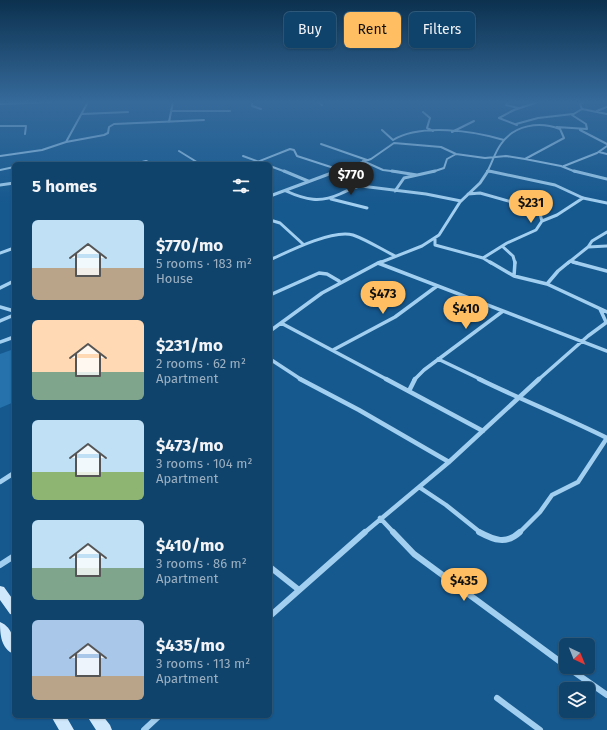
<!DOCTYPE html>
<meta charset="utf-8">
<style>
:root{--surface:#10436b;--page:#194a71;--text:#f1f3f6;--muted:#9cb0c1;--line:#305c7e;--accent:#ffbe61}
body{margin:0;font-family:"Fira Sans",sans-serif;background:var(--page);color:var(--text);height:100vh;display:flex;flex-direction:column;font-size:15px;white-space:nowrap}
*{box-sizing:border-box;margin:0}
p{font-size:13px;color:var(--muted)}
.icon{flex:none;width:22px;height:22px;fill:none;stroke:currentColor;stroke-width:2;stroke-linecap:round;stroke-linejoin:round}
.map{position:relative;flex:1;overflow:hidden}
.side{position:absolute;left:12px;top:162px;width:260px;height:556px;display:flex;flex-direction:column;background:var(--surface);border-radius:6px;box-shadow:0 1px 3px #0004,0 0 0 1px var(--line)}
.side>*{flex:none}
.banner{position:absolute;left:284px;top:12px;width:263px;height:36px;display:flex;gap:8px}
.needle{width:26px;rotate:137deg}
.controls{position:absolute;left:559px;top:638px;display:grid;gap:8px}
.controls a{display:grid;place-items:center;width:36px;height:36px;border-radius:6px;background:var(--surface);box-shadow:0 1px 3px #0004,0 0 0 1px var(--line);font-size:20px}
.price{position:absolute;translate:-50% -34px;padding:0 9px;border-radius:14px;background:var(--accent);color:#111;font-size:13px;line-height:26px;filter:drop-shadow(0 1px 2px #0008)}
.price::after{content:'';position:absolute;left:50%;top:24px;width:12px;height:9px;margin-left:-6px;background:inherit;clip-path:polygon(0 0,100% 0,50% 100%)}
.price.on{background:#222;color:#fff}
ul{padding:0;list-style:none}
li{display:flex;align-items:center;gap:12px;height:100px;padding:0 20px}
li span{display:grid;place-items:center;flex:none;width:112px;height:80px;border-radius:6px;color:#555}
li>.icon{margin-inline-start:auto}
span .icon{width:48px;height:48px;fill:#fffc;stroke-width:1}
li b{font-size:17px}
h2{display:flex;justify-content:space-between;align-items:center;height:48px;padding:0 20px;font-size:17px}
.tag{padding:0 14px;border-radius:6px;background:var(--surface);box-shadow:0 1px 3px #0004,0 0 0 1px var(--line);font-size:14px;line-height:36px}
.tag.on{background:var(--accent);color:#111}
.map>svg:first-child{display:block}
.green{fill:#2572ac}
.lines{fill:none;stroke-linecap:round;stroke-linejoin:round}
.street-far4{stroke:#a2cff0;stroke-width:2}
.street-far3{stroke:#a2cff0;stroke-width:3}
.street-far2{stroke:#a2cff0;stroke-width:3.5}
.street-far1{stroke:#a2cff0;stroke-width:4.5}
.street{stroke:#a2cff0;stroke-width:6}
.secondary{fill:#d0e8fb;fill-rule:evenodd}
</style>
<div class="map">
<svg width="607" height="730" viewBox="0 0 607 730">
<rect width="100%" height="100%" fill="#16598f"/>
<path class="green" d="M14,349V402L0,408V354Z"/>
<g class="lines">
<path class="street-far4" d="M252,102V106L261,109
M317,102L322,105
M508,102L506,105L518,108
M0,104L51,102
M582,109L580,104L583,102
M172,111H230
M597,111L607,107
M423,112L430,118L427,128L433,131
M82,114L128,112
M499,118L514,110L538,102
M499,118L517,125
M169,122L173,102
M516,124L538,118L573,114
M0,126H26L25,134
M557,127L587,129L586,124L572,115L582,109L607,114
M382,130L393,140
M580,130L607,144
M452,132L474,121
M393,140C421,123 474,131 504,140
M66,142L88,102
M321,144L367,160
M179,151L200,164
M599,152L607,154
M0,156L42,150L66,142L104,135L108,133L109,127L114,124L204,120
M243,156L265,164
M363,161L383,170L399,172
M134,164L146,161L152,164
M252,164L290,149L294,150L297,156L340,170
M270,166L286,172
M564,166L597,153L607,146
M0,170L14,167
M487,171L494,172
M335,172L371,159L394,143L441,147L456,154L485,158L506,156L525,159L561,166L576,172
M432,172L444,168L447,159L456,154
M487,172C492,163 495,152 501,144C514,125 539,121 560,129L564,138L525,159"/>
<path class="street-far3" d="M284,171L308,181
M392,171L417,175
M489,171L555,185L583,198L607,203
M574,171L607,179
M0,185L14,183
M286,191C306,200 320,203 340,194C347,191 353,187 361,186L426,194L461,201
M395,191L404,178L435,171
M468,194L480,193L533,208L539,211L542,221
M270,196L337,171
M331,199L367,208
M270,220L280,223L303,244
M435,239V245L483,258L491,263
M502,246L513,256L515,263
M588,247L592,241L607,232
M0,253L14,248
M483,258L507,243L536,230L542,221L557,215L583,198
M270,260C289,251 333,229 353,235C367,240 381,249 395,256
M570,261L577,263
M379,263L422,246L439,235L460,202L480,183L488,171
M568,263L588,247L607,246"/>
<path class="street-far2" d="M490,262L514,276L547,284
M569,262L558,271L547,284L607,312
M573,262L607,271
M378,263L381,262
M514,276L515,262
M0,288L14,281
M270,295L319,273L327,274L339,281
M0,307L14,311
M600,309L606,322
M0,321L14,315
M281,323L388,380
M270,331L322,293L378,263L607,351
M0,342L14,337
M333,350L395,317L437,286
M270,359L302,380
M438,359L482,380
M414,380L424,370L503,311
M538,380L588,336L607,322"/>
<path class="street-far1" d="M300,379L359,410L449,462
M386,379L483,431
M479,379C522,400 565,417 607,438L578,482L552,495L540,512L519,533
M409,391L415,379
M0,482L14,473
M419,487L446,505L481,533
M380,518L394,533
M364,533L449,462L539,379"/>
<path class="street" d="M393,532L414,554L566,666
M479,532C494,540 506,545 520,532
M0,565L14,556
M270,567L299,590
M270,616L365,532
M567,667L607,695
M497,698L540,730
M144,730L159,716"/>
<path class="secondary" d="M0,586L4,587L14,601V615L10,614L0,600Z
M0,622C14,628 14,642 14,654C1,649 0,634 0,622Z
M51,716H66L74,730H59Z
M87,716H103L110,725L112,730H96Z"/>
</g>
<linearGradient id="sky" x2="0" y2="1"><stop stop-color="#0c314f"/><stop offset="0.5" stop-color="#366a9b"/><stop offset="1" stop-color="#366a9b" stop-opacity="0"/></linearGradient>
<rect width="607" height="204" fill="url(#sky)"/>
</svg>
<div class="controls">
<a><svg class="needle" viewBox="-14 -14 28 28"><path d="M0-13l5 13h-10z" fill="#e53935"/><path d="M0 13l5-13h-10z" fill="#9cb0c1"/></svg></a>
<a><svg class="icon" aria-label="layers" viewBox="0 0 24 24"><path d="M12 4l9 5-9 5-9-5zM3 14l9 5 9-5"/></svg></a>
</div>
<b class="price on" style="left:351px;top:196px">$770</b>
<b class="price" style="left:531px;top:224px">$231</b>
<b class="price" style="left:383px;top:315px">$473</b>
<b class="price" style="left:466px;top:330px">$410</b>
<b class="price" style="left:464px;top:602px">$435</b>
<div class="banner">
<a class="tag">Buy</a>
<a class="tag on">Rent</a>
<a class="tag">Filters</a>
</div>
<section class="side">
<h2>5 homes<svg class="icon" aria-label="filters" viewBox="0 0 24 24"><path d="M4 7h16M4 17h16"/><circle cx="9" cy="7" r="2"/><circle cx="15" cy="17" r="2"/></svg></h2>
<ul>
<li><span style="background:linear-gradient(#bfe0f5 60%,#b9a48a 0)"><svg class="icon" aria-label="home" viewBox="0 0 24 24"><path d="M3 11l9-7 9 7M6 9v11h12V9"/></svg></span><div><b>$770/mo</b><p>5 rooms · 183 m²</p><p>House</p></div></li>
<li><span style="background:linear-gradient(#ffd9b3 65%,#7fa58c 0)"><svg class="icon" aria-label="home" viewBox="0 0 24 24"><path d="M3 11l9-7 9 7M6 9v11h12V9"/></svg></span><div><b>$231/mo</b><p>2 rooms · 62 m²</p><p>Apartment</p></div></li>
<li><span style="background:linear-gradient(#bfe0f5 65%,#8fb573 0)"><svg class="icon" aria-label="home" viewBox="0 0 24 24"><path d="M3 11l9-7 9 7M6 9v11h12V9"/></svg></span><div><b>$473/mo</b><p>3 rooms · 104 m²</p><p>Apartment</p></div></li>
<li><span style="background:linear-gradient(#bfe0f5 60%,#7fa58c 0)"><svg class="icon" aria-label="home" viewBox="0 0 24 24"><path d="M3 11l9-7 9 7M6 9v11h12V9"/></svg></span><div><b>$410/mo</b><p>3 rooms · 86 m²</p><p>Apartment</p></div></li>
<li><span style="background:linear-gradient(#a9c7e8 70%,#b9a48a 0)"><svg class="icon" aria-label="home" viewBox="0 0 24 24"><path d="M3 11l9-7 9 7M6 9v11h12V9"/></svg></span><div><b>$435/mo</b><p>3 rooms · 113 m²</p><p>Apartment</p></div></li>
</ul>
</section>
</div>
